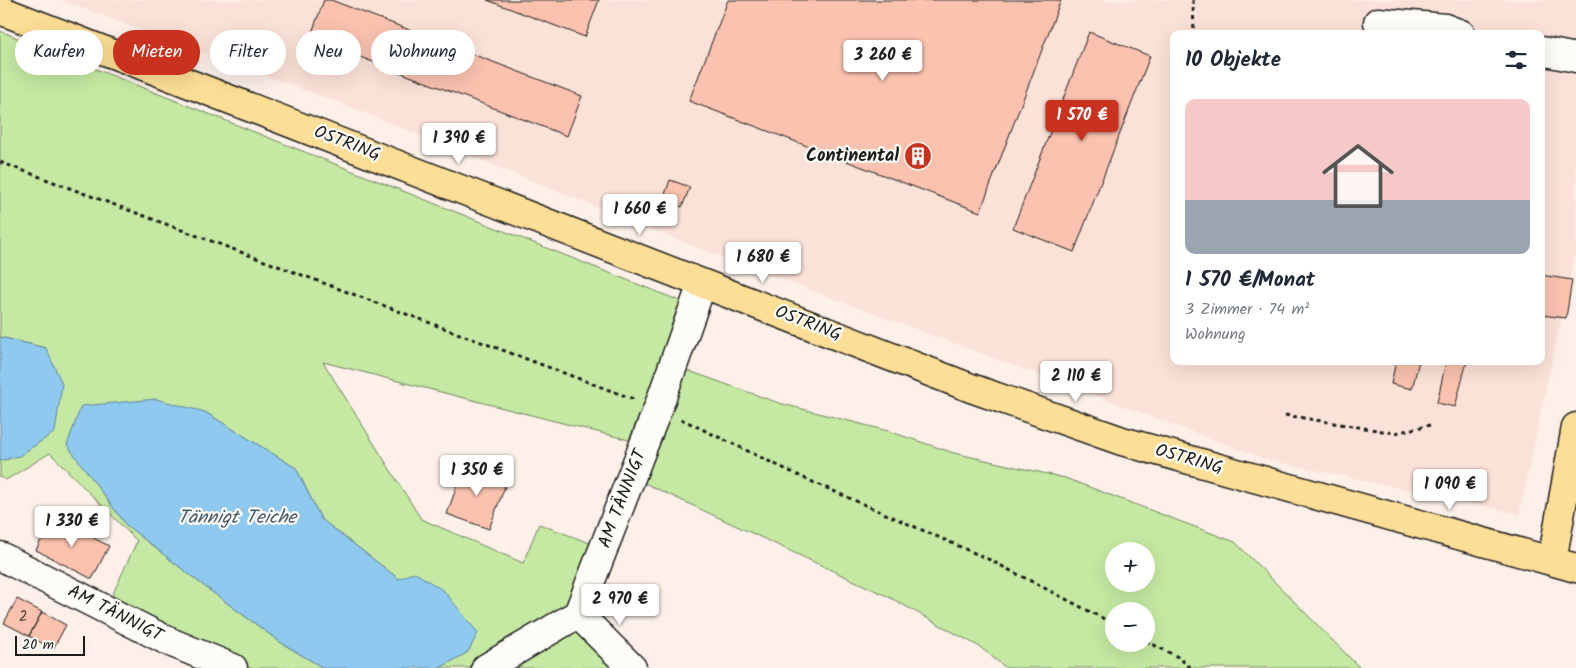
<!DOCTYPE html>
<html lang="de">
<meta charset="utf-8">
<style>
:root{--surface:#fff;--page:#f2f2f3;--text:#1f2937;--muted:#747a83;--accent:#c8321e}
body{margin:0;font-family:Kalam,sans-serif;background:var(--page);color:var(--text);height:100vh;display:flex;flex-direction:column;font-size:19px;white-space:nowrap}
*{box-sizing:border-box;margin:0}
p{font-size:16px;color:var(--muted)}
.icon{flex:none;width:28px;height:28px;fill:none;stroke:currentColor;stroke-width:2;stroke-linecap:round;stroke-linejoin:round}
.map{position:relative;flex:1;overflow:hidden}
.details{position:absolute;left:1170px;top:30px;width:375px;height:335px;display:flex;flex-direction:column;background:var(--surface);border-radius:10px;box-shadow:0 5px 20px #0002}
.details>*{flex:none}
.guide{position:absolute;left:15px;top:30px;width:475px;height:45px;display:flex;gap:10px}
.fabs{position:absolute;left:1105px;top:542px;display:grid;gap:10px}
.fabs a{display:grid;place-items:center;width:50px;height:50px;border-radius:50%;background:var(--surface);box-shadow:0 5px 20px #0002;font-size:25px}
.scale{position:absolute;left:15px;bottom:12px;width:70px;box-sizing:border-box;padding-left:5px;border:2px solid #1c1c1c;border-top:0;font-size:14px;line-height:18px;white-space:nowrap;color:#1c1c1c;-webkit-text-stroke:4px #fdfcf7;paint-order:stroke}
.price{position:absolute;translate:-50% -42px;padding:0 11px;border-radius:5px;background:#fff;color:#222;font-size:16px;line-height:32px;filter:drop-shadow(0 1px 2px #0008)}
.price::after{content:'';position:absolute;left:50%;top:30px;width:15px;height:11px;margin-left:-8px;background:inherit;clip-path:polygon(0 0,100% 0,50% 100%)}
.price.current{background:var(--accent);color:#fff}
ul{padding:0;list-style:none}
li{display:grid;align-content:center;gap:10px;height:265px;padding:0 15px}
li span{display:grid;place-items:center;height:155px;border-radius:10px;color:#555}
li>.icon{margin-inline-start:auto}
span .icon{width:90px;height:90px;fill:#fffc;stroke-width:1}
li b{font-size:21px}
h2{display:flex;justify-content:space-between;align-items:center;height:60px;padding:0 15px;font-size:21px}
.tag{padding:0 18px;border-radius:22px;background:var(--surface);box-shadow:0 5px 20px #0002;font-size:18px;line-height:45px}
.tag.current{background:var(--accent);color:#fff}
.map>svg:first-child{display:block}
.built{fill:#fbe2d8;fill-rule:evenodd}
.green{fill:#c5e9a2;stroke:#70825f;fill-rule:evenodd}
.water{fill:#90c9ef;stroke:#62849b}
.building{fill:#fac2af;stroke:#1c1c1c}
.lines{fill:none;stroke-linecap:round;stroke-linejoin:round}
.minor-casing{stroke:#1c1c1c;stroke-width:31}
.major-casing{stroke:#1c1c1c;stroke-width:31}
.path{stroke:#1c1c1c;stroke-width:3;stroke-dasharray:4 4;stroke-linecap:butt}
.minor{stroke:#fdfcf7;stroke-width:28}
.major{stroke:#fdde96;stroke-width:28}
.labels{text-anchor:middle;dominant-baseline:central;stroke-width:4.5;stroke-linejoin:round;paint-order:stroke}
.number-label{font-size:15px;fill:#544641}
.street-label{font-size:18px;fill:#1c1c1c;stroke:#fdfcf7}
.poi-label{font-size:18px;font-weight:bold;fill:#1c1c1c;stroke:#fdfcf7;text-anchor:end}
.water-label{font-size:19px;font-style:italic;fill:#455966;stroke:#fdfcf7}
</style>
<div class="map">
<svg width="1576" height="668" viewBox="0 0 1576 668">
<rect width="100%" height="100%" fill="#fcf0e9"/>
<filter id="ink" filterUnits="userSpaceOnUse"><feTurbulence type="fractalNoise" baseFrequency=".02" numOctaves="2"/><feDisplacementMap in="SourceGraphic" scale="10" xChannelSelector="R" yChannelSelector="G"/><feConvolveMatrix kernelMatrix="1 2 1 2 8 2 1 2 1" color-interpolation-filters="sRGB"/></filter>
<g filter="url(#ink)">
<path class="built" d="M60,0H1576V250L1519,514L1268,460L703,250L345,105ZM1174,34H1541V361H1174Z"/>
<path class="green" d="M0,31L680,301L649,391L629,440L323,362L421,519L523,563L539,524L595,545L578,614L631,668H440L468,652L399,579L321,519L296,468L205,412L97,485L126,525L204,586L280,642L323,668H233L106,609L137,541L50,453L6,480L0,477V461L19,456L46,348L0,337Z
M686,370L779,403L888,431L954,453L1065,478L1235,542L1360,668H1006L980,647L889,597L640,481ZM1114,551H1146V584H1114ZM1114,611H1146V644H1114Z"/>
<path class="water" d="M0,337L46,348L62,384L55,432L19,456L0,461Z
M156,399L205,412L296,468L321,519L399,579L414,572L444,591L478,633L468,652L440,668H323L280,642L204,586L126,525L67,445L81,406Z"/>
<path class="building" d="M324,0H331L582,96L567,136L310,38Z
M487,0H599L585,37Z
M728,0H1061L980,212L689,101Z
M1089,32L1150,56L1074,252L1013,228Z
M670,180L690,187L682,207L663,200Z
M1541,275L1572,280L1566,318L1541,315Z
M1396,361H1419L1412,389L1391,384Z
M1446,361H1467L1455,407L1437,403Z
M464,466L507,481L489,529L447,514Z
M53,517L109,546L92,579L36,550Z
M17,599L42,612L29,636L4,623Z
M42,612L66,625L53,649L29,636Z"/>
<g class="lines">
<g class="minor-casing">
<path id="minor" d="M1378,22L1445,28L1461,34
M1541,51L1576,58
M0,556L170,642L233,668
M578,614L632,668
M486,668L578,614L658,408L702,284"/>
</g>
<g class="major-casing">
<path id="major" d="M0,10L971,388L1122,441L1576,568
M1552,561L1576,427"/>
</g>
<path class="path" d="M1193,0L1194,34
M0,162L636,400
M1285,415L1395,433L1430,425
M681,419L806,479L988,559L1114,624
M1146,641L1178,657L1191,668"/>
<use href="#minor" class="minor"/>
<use href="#major" class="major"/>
</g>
</g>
<defs>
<g id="building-disc" transform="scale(1.4375)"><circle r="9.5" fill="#c8321e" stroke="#fdfcf7"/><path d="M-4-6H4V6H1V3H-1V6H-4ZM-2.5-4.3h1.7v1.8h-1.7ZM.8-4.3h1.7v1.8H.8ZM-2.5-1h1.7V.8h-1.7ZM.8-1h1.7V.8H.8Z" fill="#fff"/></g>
</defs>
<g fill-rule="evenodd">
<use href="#building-disc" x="918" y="156"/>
</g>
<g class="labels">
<g class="number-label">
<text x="23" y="617">2</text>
</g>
<g class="street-label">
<text transform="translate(347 144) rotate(21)">OSTRING</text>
<text transform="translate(808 324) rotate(21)">OSTRING</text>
<text transform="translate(1189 460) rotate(16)">OSTRING</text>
<text transform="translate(623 499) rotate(-69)">AM TÄNNIGT</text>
<text transform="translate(115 614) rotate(27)">AM TÄNNIGT</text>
</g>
<g class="poi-label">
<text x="899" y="156">Continental</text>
</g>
<g class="water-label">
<text x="237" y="518">Tännigt Teiche</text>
</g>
</g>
</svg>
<div class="fabs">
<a>+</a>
<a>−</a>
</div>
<div class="scale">20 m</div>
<b class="price" style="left:883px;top:82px">3 260 €</b>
<b class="price current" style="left:1082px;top:142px">1 570 €</b>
<b class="price" style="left:459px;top:165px">1 390 €</b>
<b class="price" style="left:640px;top:236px">1 660 €</b>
<b class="price" style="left:763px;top:284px">1 680 €</b>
<b class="price" style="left:1076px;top:403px">2 110 €</b>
<b class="price" style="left:477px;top:497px">1 350 €</b>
<b class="price" style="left:1450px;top:511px">1 090 €</b>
<b class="price" style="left:72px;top:548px">1 330 €</b>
<b class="price" style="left:620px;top:626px">2 970 €</b>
<div class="guide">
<a class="tag">Kaufen</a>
<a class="tag current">Mieten</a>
<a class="tag">Filter</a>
<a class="tag">Neu</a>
<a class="tag">Wohnung</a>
</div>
<section class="details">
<h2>10 Objekte<svg class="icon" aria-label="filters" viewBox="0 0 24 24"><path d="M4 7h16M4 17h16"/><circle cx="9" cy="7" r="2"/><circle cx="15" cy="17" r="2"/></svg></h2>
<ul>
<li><span style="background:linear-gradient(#f6c9c9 65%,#9aa5b1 0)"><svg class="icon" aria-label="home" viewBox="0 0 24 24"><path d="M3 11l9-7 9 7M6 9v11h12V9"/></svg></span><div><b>1 570 €/Monat</b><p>3 Zimmer · 74 m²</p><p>Wohnung</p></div></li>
</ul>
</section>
</div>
